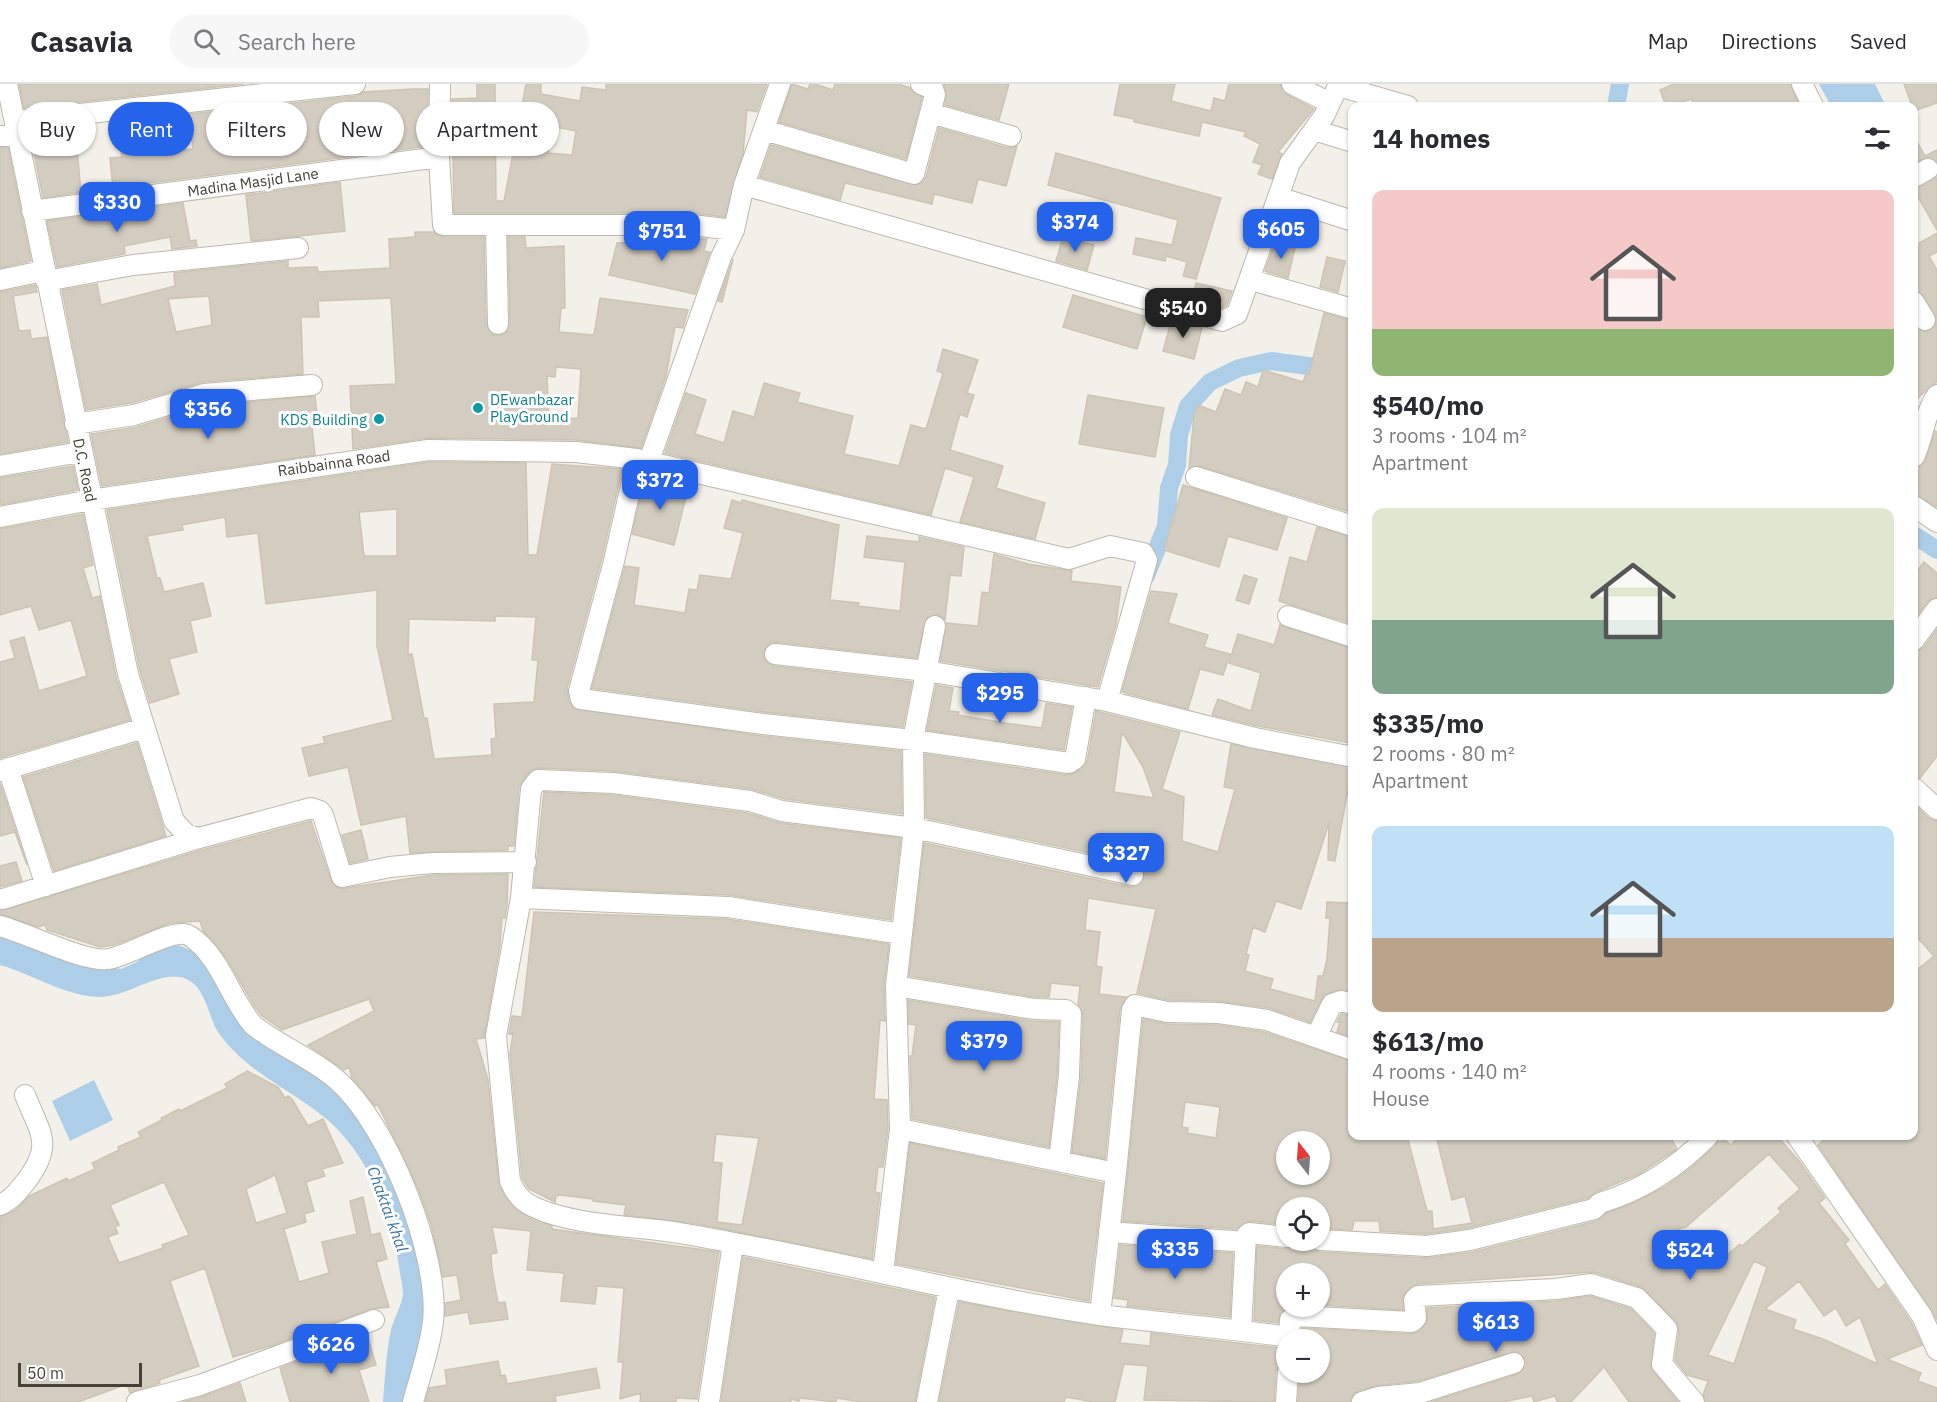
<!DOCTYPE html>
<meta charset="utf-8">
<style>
:root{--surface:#fff;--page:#f7f7f7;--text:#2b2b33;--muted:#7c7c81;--line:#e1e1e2;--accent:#2563eb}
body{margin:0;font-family:"IBM Plex Sans",sans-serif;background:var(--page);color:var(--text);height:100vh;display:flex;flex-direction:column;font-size:22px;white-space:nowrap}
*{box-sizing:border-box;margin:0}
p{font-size:20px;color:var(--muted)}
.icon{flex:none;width:33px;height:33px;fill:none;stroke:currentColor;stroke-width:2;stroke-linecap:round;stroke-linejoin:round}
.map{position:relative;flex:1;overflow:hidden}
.drawer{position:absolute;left:1348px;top:18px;width:570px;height:1038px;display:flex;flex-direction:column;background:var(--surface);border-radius:12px;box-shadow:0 2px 4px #0004}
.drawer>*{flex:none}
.banner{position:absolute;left:18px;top:18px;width:570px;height:54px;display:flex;gap:12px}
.needle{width:39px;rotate:343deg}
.controls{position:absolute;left:1276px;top:1047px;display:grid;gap:12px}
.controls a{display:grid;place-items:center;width:54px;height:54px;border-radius:50%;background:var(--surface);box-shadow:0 2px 4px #0004;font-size:30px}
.scale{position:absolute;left:18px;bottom:15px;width:124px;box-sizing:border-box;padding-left:6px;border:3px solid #464138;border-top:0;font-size:16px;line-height:21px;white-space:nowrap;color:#464138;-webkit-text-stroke:4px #fff;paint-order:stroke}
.price{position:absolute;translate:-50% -51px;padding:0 14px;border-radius:12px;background:var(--accent);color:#fff;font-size:20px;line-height:39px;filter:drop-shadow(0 2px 3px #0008)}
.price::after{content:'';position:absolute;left:50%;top:36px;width:18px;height:14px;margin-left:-9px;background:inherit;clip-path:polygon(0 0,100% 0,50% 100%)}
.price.on{background:#222;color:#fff}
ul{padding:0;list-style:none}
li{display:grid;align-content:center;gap:12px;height:318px;padding:0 24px}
li span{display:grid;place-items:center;height:186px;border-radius:12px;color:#555}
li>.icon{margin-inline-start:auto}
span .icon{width:108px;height:108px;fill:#fffc;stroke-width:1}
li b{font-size:26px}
h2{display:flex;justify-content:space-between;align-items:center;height:72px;padding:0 24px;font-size:26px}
.chip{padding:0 21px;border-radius:27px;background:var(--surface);box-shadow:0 2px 4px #0004;font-size:21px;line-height:54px}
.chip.on{background:var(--accent);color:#fff}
header{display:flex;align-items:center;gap:36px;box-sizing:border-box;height:84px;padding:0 30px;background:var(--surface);border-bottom:2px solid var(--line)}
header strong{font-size:28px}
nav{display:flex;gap:33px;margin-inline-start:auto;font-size:21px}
.search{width:420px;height:54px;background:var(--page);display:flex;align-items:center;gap:15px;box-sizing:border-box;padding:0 21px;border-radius:33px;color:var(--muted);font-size:22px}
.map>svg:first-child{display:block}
.water{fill:#accee9}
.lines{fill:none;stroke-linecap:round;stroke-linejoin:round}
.canal{stroke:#accee9;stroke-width:18}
.building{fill:#d3ccc0;stroke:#cdc4b4;stroke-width:1.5;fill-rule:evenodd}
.minor-casing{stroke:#bdb8ad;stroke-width:22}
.minor{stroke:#fff;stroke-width:20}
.culture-dot{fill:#0f9aa8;stroke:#fff;stroke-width:2}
.labels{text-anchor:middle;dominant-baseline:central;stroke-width:6;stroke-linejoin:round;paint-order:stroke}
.street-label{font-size:15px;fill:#464138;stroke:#fff}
.culture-label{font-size:15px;fill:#0d838f;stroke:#fff;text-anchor:start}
.water-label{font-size:16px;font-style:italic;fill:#3c76a7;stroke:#fff}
</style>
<header>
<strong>Casavia</strong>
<div class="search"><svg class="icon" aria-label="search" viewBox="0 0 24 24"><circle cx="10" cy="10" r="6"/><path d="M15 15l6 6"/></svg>Search here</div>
<nav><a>Map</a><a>Directions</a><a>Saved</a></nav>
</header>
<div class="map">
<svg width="1937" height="1318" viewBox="0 0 1937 1318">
<rect width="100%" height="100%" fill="#f3f0e9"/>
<path class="water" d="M1819,0H1875L1886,22H1831Z
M0,849L97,882L121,885L137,878L155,862L174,859L201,871L241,932L320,989L377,1054L424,1174V1247L408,1318H383C385,1294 386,1269 391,1246C394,1234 401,1223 403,1211C403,1204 401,1196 400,1189C393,1134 368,1068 324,1033C297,1011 265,996 239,972C231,964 224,957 218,948C208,932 206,903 186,895C161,884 127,914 99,913C65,912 32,890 0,881Z
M94,996L113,1036L70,1057L52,1017Z"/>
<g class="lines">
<path class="canal" d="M1616,22L1620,0
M1914,451L1937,466
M1146,492L1166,442L1169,404L1177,381L1179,351L1188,322L1210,298L1239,284L1271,277L1353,288"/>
</g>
<path class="building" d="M19,0H244L24,24Z
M477,0H495L496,117H504L526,0H541V10L580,17L582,3L606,6V0H767L757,28L747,26L743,69L725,133L692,129H454L452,15L477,14ZM550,42L576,47L572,71L548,69Z
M792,0L808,5L810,0H815L833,6L835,0H899L910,4L922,13L906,75L779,38Z
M944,0H1009L999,36L945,21L946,8Z
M1120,0H1175L1171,17L1211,27L1214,14L1225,17L1229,0H1280L1286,10L1314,25L1278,68L1282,70L1272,95L1258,90L1262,81L1253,78L1260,60L1244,52L1246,48L1202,38L1199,52L1134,38V35L1114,31Z
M1674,0H1790L1800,22H1693L1692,15L1666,22L1660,6Z
M1904,0H1937V19L1914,27Z
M412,5H428L427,62L113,104L110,74L122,73L115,38L137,36L144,69L193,65L189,30L248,24L253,59L282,55L277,21L356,12L363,8Z
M75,43L81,108L43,114L30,48Z
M939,44L1008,64L1017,62L1006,102L978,95L972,119L934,110L932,120L845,99L840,116L760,93L771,61L917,101L926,93Z
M1914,52L1925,72L1937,66V78L1927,73L1914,79Z
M8,63L31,177L0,184V64Z
M1056,69L1221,114L1196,195L1183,192L1187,178L1166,172L1165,177L1133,170L1136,154L1172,161L1178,136L1048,101Z
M1937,93V146L1914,106Z
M340,98L345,147L251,157L246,111Z
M183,119L190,157L196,156L197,162L172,165L170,153L124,162L125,170L57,183L47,137Z
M415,148H433L443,153H484L486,240L493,251L505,250L510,240L508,153H525L526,164L564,162L565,224H561L559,248L594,251L600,214L688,226L683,244L675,243L666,292L641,364L576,356L428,354L353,365L350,302L396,300L391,214L318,217L319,233H301L303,290L203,298L131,319L86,326L62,206L97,200L101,221L175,202L174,189L288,177V184L317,183L318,188L390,184L389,155L415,153ZM209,212L212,241L176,248L168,215ZM556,283L581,285L578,334L549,335L547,292L555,293Z
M1937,149V168L1929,172L1937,186V298L1914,317V241L1926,248L1935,242L1937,236L1924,212L1914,206V162Z
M635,153L707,155L704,167L710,168L695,210L609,191L617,159L635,158Z
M1063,153L1094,161L1087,186L1056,177Z
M1275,159L1295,164L1288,194L1265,187Z
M1327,173L1345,177L1338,208L1320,203Z
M733,175L722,218L718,217L732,178Z
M1196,199L1232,207L1227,221L1221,224L1192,216Z
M35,201L37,208L13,212L19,247L30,246L31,255L47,253L68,358L0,370V208Z
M1073,211L1147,233L1137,265L1063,243Z
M1324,229L1353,237V429L1200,382L1189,384L1194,331L1198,321L1216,328L1225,305L1241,311L1246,298L1258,303L1263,286L1303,298L1306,290L1309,291Z
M1172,235L1202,244L1194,275L1163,267Z
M943,265L978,276L967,309L974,311L967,333L960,330L950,366L1003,382L996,404L1045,419L1035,455L960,438L974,393L945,384L931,431L665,369L686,309L706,316L695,350L724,359L733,327L754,333L764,299L800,309L797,318L853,332L844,370L899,382L911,341L926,345L943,289L937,287Z
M1088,311L1164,324L1155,373L1079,360Z
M315,312L318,342L312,343L315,371L102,402L91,350L137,343L206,322Z
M1935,347L1937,348V423L1914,410V385L1925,378Z
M429,378L526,379L528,471H537L552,380L622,385L602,474L567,604L569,618L574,624L761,652L901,667L902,730L785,715L752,705L614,687L538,684L529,689L519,703L514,762H508V766L410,769L406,732L361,741L348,683L309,692L302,664L325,659L323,653L393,636L377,562V506L266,520L258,449L227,453L225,433L182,441L183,446L147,452L157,494H160L164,508L203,499L211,532L190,537L197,568L169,575L179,610L150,619L140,587L107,426ZM397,425V472H364L359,428ZM495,532L536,533L532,576H538L534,618L494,620L496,654L491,655L492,671L434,675L427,634H424L412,570L408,571L409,535L495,537Z
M73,382L78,406L0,421V394Z
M645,394L688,405L674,461L632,450Z
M1183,401L1287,434L1277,466L1228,452L1219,483L1164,466Z
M732,416L741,419L742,416L839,441L830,516L859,519L858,522L900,527L905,478L864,473L867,452L919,458V453L964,463L961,492L950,491L945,536L937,530L926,535L917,574L776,558L770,559L763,568L764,575L774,582L912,598L903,643L764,628L592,604L625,482L639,484L634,521L685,529L689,505L697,506L700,491L731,495L743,449L724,444Z
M83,430L93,481L83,484L92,514L100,512L116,593L130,636L0,674V578L15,574L10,557L24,553L39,607L87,592L71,536L39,546L31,522L0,531V445Z
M1317,443L1353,454V540L1279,517L1290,473L1307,478Z
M994,470L1028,480L1072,487L1071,497L1121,503L1116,540L1098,603L940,577L946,539L978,542L982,508L989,509Z
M1924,478L1937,489V513L1928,517L1914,536V491Z
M1244,491L1257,495L1249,520L1236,516Z
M1151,507L1177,510L1168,539L1208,551L1204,563L1230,570L1223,591L1200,585L1188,625L1122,608Z
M1280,541L1353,565L1351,659L1258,642L1212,631L1218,615L1251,627L1261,589L1229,579L1238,550L1274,561Z
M1937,545V672L1920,694L1914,692V568L1923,564Z
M936,601L953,604L949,627L959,628L958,631L1005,639L1042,644L1046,619L1072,623L1064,666L927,646Z
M1096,627L1180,648L1162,705L1184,713L1182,757L1218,768L1235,705L1224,703L1231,660L1352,683L1335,777L1328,776L1329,739L1301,825L1276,817L1265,848L1253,843L1246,870L1249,871L1245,887L1273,895L1270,905L1315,917L1318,892H1323L1327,875L1330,834H1326L1327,818L1353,819V908L1338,906L1324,911L1310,938L1269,924L1219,917L1168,916L1137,909L1156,825L1088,814L1085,846L1100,848L1096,882L1102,883L1099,910L1127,913L1120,925L1105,1075L1072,1068L1081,992L1083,930L1078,920L1080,902L1051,899L1049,913H1035L909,892L924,759L1130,803L1142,799L1144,787L1136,779L926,734L925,670L1067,691L1075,689L1087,678ZM1122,648L1143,683L1154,714L1114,708Z
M137,659L166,752L54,787L23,693Z
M0,699L27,781L15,748L0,752Z
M544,708L612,711L747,729L780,739L901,754L891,836L729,811L534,803Z
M1914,720L1929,734L1937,737V1236L1818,1061L1828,1052H1914V888L1934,872L1914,850Z
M311,737L331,797L339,805L433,791L508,790L507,822L505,834H502L500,861L484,954L476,955L488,996L499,1102L516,1126L552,1142V1145L719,1168L697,1315L676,1314V1318H640L641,1309L620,1315L623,1278H618L624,1204L597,1202L595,1220L561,1217L564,1189L527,1186L531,1147L492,1143L497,1169L491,1170L492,1186L498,1219L505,1218L508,1235L470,1240L468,1228L445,1232V1219L461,1216L457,1191L443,1193L431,1140L418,1104L378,1021L375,1022L352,995L349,983L344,986L308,961L374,927L369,915L282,946L262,932L255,923L227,875L203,847L200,837L170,839L114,861L100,863L47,846L45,841L38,843L0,830V827L202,766Z
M361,746L368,775L350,779L342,751Z
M16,778L22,797L0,803V782Z
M534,828L727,835L889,860L884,901L885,937L880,936L874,1015L887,1016L888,1044L883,1083H878L875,1108L880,1109L872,1175L698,1140L624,1131L626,1121L593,1117V1115L560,1111L556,1112L555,1118L529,1105L522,1094L510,970L513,949L509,950L512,932L522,933ZM716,1050L759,1054L742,1141L717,1138L722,1079L713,1078Z
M908,916L1032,937L1059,938L1057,991L1049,1063L912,1035L910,972H912L916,941L909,940Z
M1341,930L1353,932V953L1337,948L1340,938H1337Z
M1143,935L1167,940L1218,941L1264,948L1353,978V1052H1407L1427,1127H1432L1433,1145L1472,1139L1465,1112L1452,1116L1436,1052H1670L1677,1065L1639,1090L1596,1108L1588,1114L1468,1144L1426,1150L1380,1147L1379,1137H1354L1352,1146L1320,1144V1124H1287V1141L1250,1137L1237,1145L1123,1137ZM1185,1018L1220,1023L1216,1054L1187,1049L1188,1044L1182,1043ZM1285,1058H1320V1090H1280Z
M247,987L278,1003L285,1014L288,1012L292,1015L308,1042L323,1035L343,1079L322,1085L325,1092L306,1098L314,1127L304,1130L306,1138L284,1145L299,1198L329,1189L322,1158L357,1150L350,1117L363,1113L371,1151L380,1149L387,1175L376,1178L389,1223L370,1225L273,1261L233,1273L205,1184L170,1197L199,1282L159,1296L160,1299L130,1309L127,1300L78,1318H0V1133L16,1126L29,1112L67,1094L68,1097L95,1085L92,1079L119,1066L118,1063L141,1053L138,1048L162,1036L161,1034L179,1025L180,1027L227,1004L225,1000ZM275,1091L287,1129L256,1139L246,1105ZM164,1098L189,1151L162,1161L163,1164L119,1179L108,1153L118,1149L115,1143L119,1141L110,1121Z
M1720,1052L1731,1061L1739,1052H1752L1757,1056L1762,1052H1777L1799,1077L1825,1114L1819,1119L1849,1156L1845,1160L1878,1206L1885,1200L1911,1238L1922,1261L1887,1275L1921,1289L1918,1297L1937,1304V1318H1706L1703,1311L1708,1297L1687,1291L1675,1276L1679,1246L1676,1237L1641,1203L1594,1188L1417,1200L1410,1204L1403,1212V1226L1320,1221V1190H1287L1288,1222L1280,1230L1278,1239L1254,1236L1257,1162L1286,1165L1297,1159L1309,1160L1319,1168L1427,1174L1473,1168L1597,1137L1606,1129L1636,1118L1665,1103L1691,1084L1716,1061ZM1769,1070L1800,1105L1778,1124L1781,1128L1742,1162L1740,1160L1712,1184L1707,1179L1693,1188L1679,1145L1686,1143ZM1754,1177L1767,1183L1734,1280L1708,1271ZM1799,1197L1824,1232L1836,1224L1846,1242L1860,1233L1878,1280L1823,1255L1793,1245L1796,1236L1765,1225Z
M910,1059L1103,1099L1089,1217L896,1180Z
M1120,1161L1233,1169L1230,1233L1127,1222L1128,1216L1114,1214Z
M743,1173L935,1213L915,1318H861L837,1314L836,1318L800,1314L799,1317L791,1315V1318H721Z
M1590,1212L1631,1225L1654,1249L1651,1284L1678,1318H1629L1604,1283L1571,1318H1557L1555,1312L1534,1318L1532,1312L1503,1318H1431L1518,1290L1526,1282V1276L1516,1267L1418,1297L1374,1302L1354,1310L1350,1318H1298L1300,1288H1320V1256H1301L1302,1244L1412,1250L1420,1247L1427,1238V1224L1557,1217Z
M959,1218L1123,1246L1120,1259L1150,1262L1151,1249L1280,1264L1285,1267L1284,1277L1276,1287L1274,1318L1144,1316L1148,1282L1124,1280L1115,1318H1093L1066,1313L1064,1318H939Z
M367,1251L376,1281L359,1286L369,1318H290L280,1284Z
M498,1277L501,1292L505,1291L507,1300L596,1284L600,1304L555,1312L556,1318H425L429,1304L447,1301L445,1286Z
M240,1299L246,1318H183L204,1312Z"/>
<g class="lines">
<g class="minor-casing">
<path id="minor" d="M7,0L128,590L174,737L187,751L199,754
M440,0L439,73L443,141H692L734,146
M1292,0L1330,19
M1802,0L1813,22
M1338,2L1408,22
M930,29L1011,52
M16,37L355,0
M764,46L914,90L935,11L933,5L921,0
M1314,46L1353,58
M0,52L18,50
M1914,93L1928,85
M744,101L1222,237L1237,230L1290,79L1324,32L1339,0
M1278,113L1353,137
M32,127L439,73
M496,142L498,240
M0,196L43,187
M1251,196L1353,225
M46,197L133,181L298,164
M1914,218L1925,236
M75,340L134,331L204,310L312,301
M1914,373C1924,352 1924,330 1937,311
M637,375L614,477L579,607L581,615L763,640L913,656L1069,679L1075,675L1086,613
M649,377L721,173L734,146L744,101L780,0
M0,382L81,368
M1196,393L1353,442
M1914,422L1937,438
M0,433L91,416L428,366L576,368L637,375L1069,475L1110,462L1143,469L1147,476L1107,617
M1288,532L1353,553
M935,542L913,656L914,744L896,902L900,1045L1116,1089L1100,1231
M1914,556L1937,525
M775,570L926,587L1107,617L1255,654L1348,672L1353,670
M8,684L46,802
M0,687L144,644
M1914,704L1937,725
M1133,791L914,744L782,727L750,717L613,699L538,696L531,705L521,814L496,952L510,1097C518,1116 527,1121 546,1128C582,1140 620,1142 658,1146C683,1149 709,1154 734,1159C856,1181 976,1213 1100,1231C1163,1239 1226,1244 1289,1253
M521,814L728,823L902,850
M3,815L199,754L311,724L320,727L323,731L342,793L390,783L432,779L526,778
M0,842C27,849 85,879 109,875C129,872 175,842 190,852C221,873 229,913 253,941C279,962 312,974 337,996C388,1040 440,1171 433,1238C430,1264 420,1292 413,1318
M896,902L1034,925L1066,926L1071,930L1069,992L1059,1077
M1316,953L1332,920L1341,917L1353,920
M1797,1052L1922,1232L1937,1266
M1116,1089L1132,926L1135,921L1167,928L1219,929L1267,936L1353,966
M0,1121C12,1116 19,1106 27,1096C54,1060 40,1049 25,1011
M1109,1148L1246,1158
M1320,1156L1427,1162L1470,1156L1594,1125L1600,1119C1643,1106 1677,1084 1708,1052
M883,1188L900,1045
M1241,1246L1246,1152L1249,1149L1287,1153
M1289,1256L1290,1236L1295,1232L1412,1238L1416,1234L1414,1216L1418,1212L1556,1205L1591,1200L1637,1214L1667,1245L1662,1280L1694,1318
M137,1318L200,1301L374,1236
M709,1318L733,1159
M927,1318L949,1205
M1286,1318L1288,1288
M1362,1318L1378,1313L1420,1309L1514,1279"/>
</g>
<use href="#minor" class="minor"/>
</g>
<g class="culture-dot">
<circle cx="478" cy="324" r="6"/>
<circle cx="379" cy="335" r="6"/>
</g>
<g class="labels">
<g class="street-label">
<text transform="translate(253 98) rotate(-8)">Madina Masjid Lane</text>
<text transform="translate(334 379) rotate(-8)">Raibbainna Road</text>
<text transform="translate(85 386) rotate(78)">D.C. Road</text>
</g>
<g class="culture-label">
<text x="490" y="315">DEwanbazar<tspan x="490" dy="17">PlayGround</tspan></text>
<text x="367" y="335" text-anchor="end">KDS Building</text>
</g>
<g class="water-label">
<text transform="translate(388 1125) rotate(70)">Chaktai khal</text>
</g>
</g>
</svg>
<div class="controls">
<a><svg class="needle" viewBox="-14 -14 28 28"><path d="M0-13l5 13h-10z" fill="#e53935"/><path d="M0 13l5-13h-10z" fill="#7c7c81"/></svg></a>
<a><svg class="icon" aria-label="locate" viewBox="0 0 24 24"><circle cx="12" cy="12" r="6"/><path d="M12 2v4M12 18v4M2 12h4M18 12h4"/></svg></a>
<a>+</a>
<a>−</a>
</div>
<div class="scale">50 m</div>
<b class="price" style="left:117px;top:149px">$330</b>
<b class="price" style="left:1075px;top:169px">$374</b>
<b class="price" style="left:1281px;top:176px">$605</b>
<b class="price" style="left:662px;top:178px">$751</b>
<b class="price on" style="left:1183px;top:255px">$540</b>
<b class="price" style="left:208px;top:356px">$356</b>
<b class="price" style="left:660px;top:427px">$372</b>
<b class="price" style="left:1000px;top:640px">$295</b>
<b class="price" style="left:1126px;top:800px">$327</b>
<b class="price" style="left:984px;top:988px">$379</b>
<b class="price" style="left:1175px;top:1196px">$335</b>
<b class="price" style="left:1690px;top:1197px">$524</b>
<b class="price" style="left:1496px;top:1269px">$613</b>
<b class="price" style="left:331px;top:1291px">$626</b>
<div class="banner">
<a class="chip">Buy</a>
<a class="chip on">Rent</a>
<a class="chip">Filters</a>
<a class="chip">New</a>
<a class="chip">Apartment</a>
</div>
<section class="drawer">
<h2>14 homes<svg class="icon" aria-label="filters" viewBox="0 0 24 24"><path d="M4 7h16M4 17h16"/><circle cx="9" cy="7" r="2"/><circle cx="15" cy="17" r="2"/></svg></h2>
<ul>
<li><span style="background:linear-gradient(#f6c9c9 75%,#8fb573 0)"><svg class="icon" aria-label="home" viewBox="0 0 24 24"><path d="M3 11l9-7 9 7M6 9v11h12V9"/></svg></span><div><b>$540/mo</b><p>3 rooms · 104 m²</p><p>Apartment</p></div></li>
<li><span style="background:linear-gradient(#dfe7d0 60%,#7fa58c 0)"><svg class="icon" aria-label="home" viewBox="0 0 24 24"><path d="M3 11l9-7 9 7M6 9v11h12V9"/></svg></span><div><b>$335/mo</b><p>2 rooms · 80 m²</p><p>Apartment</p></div></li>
<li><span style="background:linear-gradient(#bfe0f5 60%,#b9a48a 0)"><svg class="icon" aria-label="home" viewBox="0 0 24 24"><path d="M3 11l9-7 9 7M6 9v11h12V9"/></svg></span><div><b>$613/mo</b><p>4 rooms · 140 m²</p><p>House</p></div></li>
</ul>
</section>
</div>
